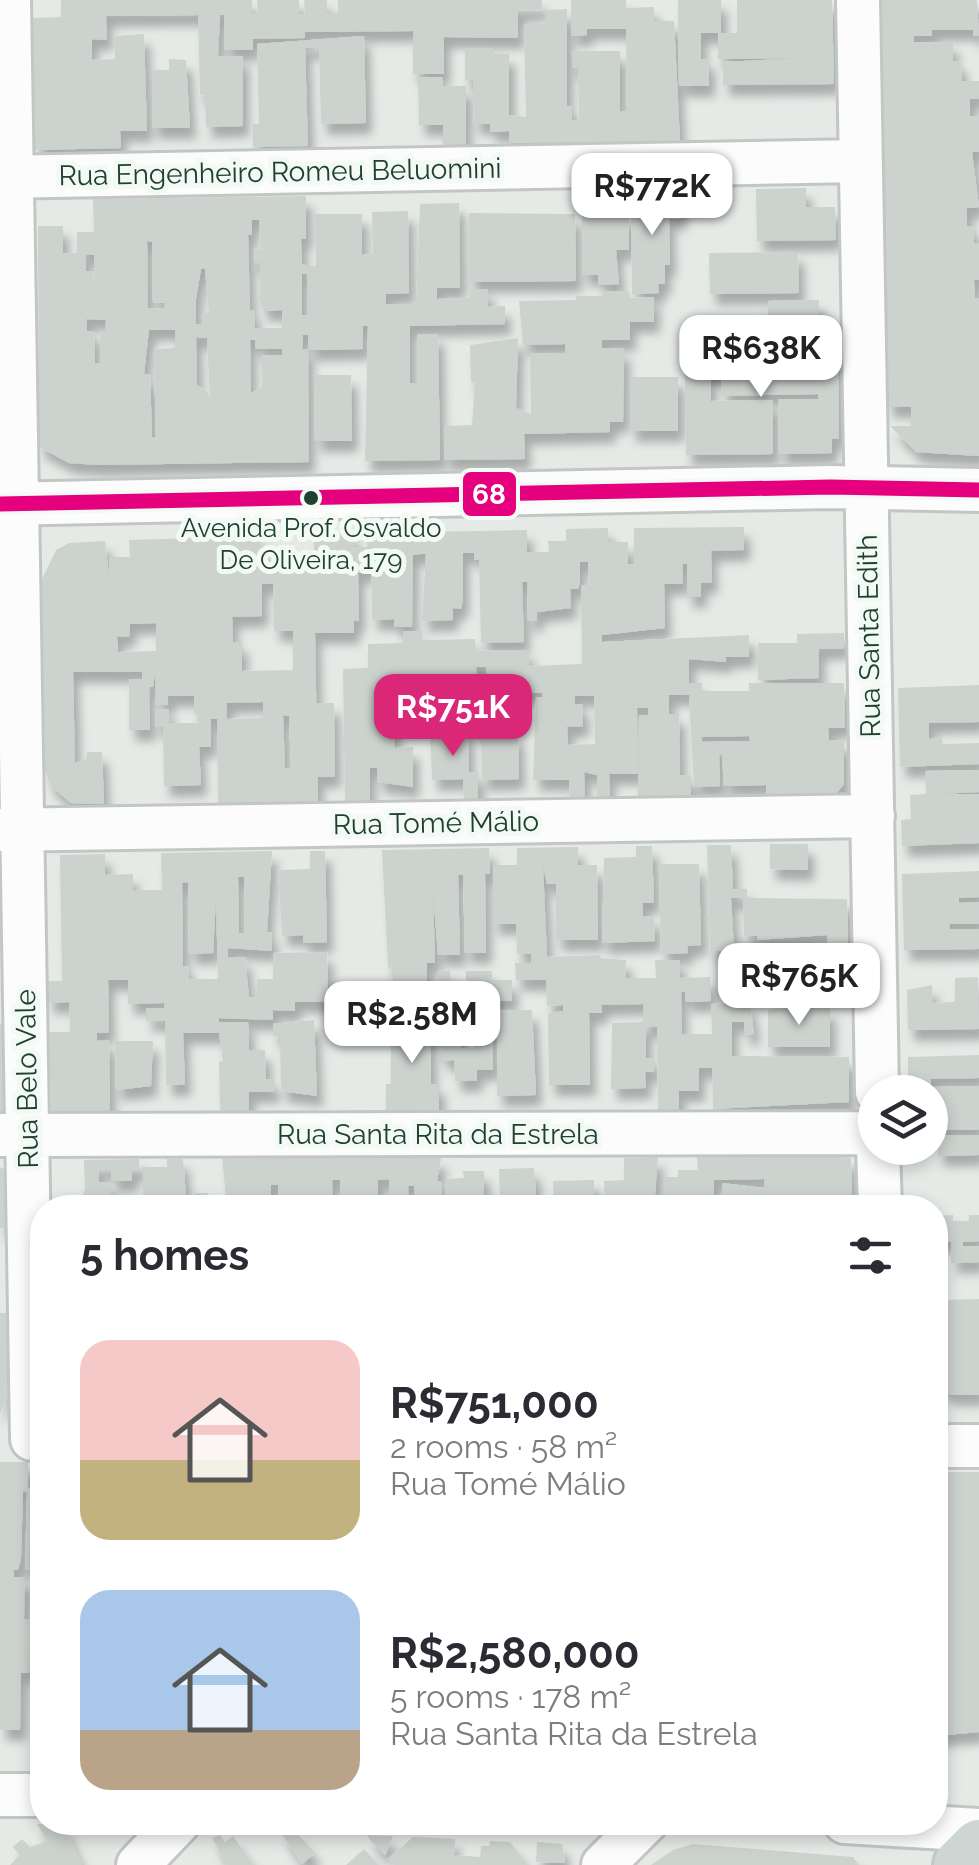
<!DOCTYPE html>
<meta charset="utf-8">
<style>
:root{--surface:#fff;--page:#f7f7f7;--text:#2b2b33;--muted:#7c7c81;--accent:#db2777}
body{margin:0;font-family:Raleway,sans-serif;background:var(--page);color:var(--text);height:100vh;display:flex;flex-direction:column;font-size:38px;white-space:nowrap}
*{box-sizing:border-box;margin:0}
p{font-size:32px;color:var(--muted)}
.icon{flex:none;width:55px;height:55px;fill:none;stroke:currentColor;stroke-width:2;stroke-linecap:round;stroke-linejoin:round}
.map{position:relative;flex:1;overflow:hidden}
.panel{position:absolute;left:30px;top:1195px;width:918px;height:640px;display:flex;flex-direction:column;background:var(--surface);border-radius:40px;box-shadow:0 5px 15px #0003}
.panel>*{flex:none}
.controls{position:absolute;left:858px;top:1075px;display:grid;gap:20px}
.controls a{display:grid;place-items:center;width:90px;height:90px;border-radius:50%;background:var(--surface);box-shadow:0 5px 15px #0003;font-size:50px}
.price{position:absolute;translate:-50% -85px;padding:0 22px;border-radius:20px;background:#fff;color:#222;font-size:32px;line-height:65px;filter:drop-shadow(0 2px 5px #0008)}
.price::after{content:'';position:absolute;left:50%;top:60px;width:30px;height:22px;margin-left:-15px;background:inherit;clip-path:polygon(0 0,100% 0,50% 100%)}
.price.active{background:var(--accent);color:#fff}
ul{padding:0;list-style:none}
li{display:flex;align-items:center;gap:30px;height:250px;padding:0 50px}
li span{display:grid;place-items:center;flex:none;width:280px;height:200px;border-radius:30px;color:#555}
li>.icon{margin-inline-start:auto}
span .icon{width:120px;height:120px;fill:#fffc;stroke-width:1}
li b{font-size:42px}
h2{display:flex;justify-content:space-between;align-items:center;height:120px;padding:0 50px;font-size:42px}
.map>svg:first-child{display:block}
.building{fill:#ccd2ce;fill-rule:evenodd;filter:url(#shadow)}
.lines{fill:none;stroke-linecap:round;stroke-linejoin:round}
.minor-casing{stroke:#c2c7c4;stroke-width:48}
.major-casing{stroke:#c0cac5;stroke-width:58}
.minor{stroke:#fbfcfb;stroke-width:42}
.major{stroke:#ced6d3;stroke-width:52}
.bus-1-casing{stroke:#f3faf5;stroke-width:22}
.bus-1{stroke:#e5007d;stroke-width:15}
.bus-dot{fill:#204031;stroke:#f3faf5;stroke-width:4}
.labels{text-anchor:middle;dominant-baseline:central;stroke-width:10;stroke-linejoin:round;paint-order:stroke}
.bus-label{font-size:26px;fill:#204031;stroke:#f3faf5}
.street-label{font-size:28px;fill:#204031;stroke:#f3faf5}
.line-badge{stroke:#f3faf5;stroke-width:4}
.badge-label{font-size:28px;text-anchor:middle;font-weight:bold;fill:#fff}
</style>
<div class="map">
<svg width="979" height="1865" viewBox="0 0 979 1865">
<defs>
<filter id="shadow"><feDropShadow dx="6" dy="11" stdDeviation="5" flood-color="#0004"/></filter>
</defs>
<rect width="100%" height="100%" fill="#e5eae7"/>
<path class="building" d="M61,0H252V14H258L257,0H299V14H305L304,0H327V13H338V0H542V10L518,11V38L444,37V74H413V31L305,32V38L253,39V50H224V14L220,15L218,56H243V126L206,127L205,96L200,95L198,15L106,16L107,40L92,39V60L115,59V36L144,34L147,131H120L121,148L35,150L32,18L61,17Z
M571,0H626V8L654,7V21H674L680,141L509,143V131L490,132V124H474L473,80H465V48H494V54H509V115L526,117L524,24H546V10L567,9V106H572V120H579L578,68H572V51H620V111L627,112L626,29H587V35L571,36Z
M678,0H721V33H737V0H832L834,84L723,85V62L802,58L718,59V33H701V59H709V86H679Z
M881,0H977L979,36H973V30H932V36H914V42H953V62L961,61L962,81H979V99H970V116H979V152H972L979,207L967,208V226H974V243H979V280H974L975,298H979V456L916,452L890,426H911V407H887Z
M364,36L366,123L321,124L319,48H305L308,146L253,147V124H259L257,44Z
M169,59L186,60L190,128H152V70H169Z
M418,77H442L443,86H466V144L443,145V125H419Z
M806,188V207H835L836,240L757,241L756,189Z
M638,190H681V219H669L670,265H665V284H658L659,293L632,294L631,209H639Z
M306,196V239H301L302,264L307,266H316L315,214H362V255L373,254L372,212L408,211L409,293L386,294V304H416L420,204L459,203L460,288H437V299L470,298V289H488V307L505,306V324L410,326V383H417V335L438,334L440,460L365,461L368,326H363V349L308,350V335H303L302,349L308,350L309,462L98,465L69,463L39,447L38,226H63V253H77V232H94L93,199ZM252,220H259L260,249L254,248V263H260V301L264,311L282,310V328H255L254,310H250L248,235H252ZM147,241L152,242L153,302L165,303L164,309L148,308ZM86,254L94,255L95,301L93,271H86ZM201,269H205L209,313H202V325L196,324V299ZM302,273L307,274V315H302ZM87,319L106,320L105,331H100V363H95L94,331H87ZM149,330H175V348L156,349L154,357L156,438L152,437L150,375L144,374ZM196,337L207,338L210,402L208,392L197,385ZM250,340H255L256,349H282L283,355H261L262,387L251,393Z
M469,213L575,214L576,281L469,282Z
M629,214V250H616L619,284L598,285V275H582V216Z
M798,252L799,293L710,294L709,253Z
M603,291H629L630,298L654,297V322H630V340H602V348L624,349L623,422H610V432L524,434L525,459L444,460V426L472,425L475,382H471L470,345L518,338L516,408L531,414L530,354L565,353V344L523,345L519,301L576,300V296H603Z
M819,300V336H814V347L769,343L768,301Z
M684,334H699L702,352L838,346L839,439H832V453L779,454L778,399H819L818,394L721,396V375L711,376V401L773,400V454L686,455Z
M314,375H351L352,441H315Z
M630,377H678V431H630Z
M744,527V550L711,551L712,583H701V597H687V564H683V584H664L665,628L602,635V642L749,635V657H726V662L689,659V683H702V691H749V683H844L845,728H828L829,741L844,740V784L836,794L766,795V785L724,786L722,755H719L720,786L694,787L689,695H669V714H679L680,775H691V796L638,797L639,715H648V708H637L638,774H609L610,798H597V775L584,772L585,798H570L569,780H533L536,697H543L542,693L487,692L486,667H476L477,698L423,699V714H409V693H392L393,704L402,703V714H394L395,748L413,747V787L378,782L377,768H370V802H345L343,669L368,668V644L403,643V631H422V640L475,639L476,651L529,650V666L582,664L581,586L589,585L588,562H580V582L578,589H570L571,608L537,612V621H528L527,582H522L524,642L481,643L479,560H474V553H463V599L461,609L453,608V620L422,621L426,554H421L413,555L412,627H394V619L372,620L371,566L367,567V573H358L359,621H354V633H315L318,803L218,804L217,719H211V747H199L201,785L164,786L163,727H156L155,709H169V723H199V714H194V696H168V705H156L155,672L153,687H149L150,730H129V679H142V672H73L75,763L86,759L87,752H102L104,804L71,803L51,786L45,771L42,579L56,550L69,543L105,541L109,577V557H130L129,540L262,536L261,560H314V534L354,533V547H367L366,533L527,530V552H549L548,541H566V529L608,528V542H628V564H634V528ZM262,584H273L274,631H293V670L242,671V642H233L232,617L262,616ZM156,623V651L118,652L117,636L129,637L130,624ZM575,696H594L595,744L568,745L567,727L583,726V704H575ZM263,702V718L227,719V703ZM283,715L289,716L291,768H285ZM749,736L750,741L702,742V737Z
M844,633V648L819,649V678L758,680V643H797V634Z
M979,685V722L929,723V739L942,738V744L979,743V764L900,767L898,688Z
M460,702H477V716L506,715V727H500V734L518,733L519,779L482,780L481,734L477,733V723H460Z
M316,703H334L335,777H318Z
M468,728L469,772H478V800H464L463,779L432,780L430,729Z
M979,770V792L937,794H979V843L902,846L901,820L911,819L910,795L926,794L925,771Z
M770,844H808V870L770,869Z
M707,845H731L733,889H747V898L847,899L848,947L827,948V935L757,940V936H744L743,898H731L734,950L710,951Z
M636,846H652L654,903H643V917L654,916L655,941L602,943L604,858L636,857Z
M578,847V865H597L598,940H556V884H547L543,866L547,957L601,955L600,958L626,960L625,978H656L655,960H680V978L710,977L711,1001L685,1002V992H681L682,1034H712L711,1004L750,1003L754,1034L744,1035V1022H732V1056L849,1057V1102L713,1109L712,1068H699V1091H679V1109L658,1110L657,1027H646V1058H654V1072H645L646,1088L611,1089L612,1023L643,1022V1004L601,1005L602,1013H589L590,1085H549L548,1014L563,1011V1005L547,1006L546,980H516L515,963H531V954H517L516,924H493V865H517V848Z
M489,848L490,874H485L486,953H465L463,875H458L460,955H438L433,891L435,963H427V981H438V971H450L451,981H466V971H492V980H512V1001H492L493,1070H477V1081H455L454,1060L443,1061V1053H438V999H410V1011L385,1009V982L393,981V967L388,968L382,850ZM456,1012H474V1048H461L460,1025H451Z
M272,851L267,932H272V951L228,948V958L245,957L249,997H257V979H273V953L327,952L328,1002H295V1011L273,1010V1020L219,1018V1022H248L249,1050H265L266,1080L274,1079V1092H249V1111L220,1110L219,1062L223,1061L219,1033H183L185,1085H166L165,1020L146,1021V1008H164V1003L128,1004V980H108L109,1033H97V1041L109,1040L110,1111L51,1112L49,1032H70L69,1002L48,1003L47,981H62L60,855L105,854V875L133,874V890H162L161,853ZM238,877H244L245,933H239ZM188,882L189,954L213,953L216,897L218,979H189V966H183L182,883Z
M310,851H325L327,942L303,943V935L282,936L278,870L310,869Z
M659,864H699L701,945L687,946L688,953L661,954Z
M979,871V897L959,898V903L979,902V924H949L950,929H979V949L904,950L902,874Z
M769,949H786L787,955L829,953L830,993L770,994Z
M978,977L979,1029L908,1030L907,990L932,985L933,1003L955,1002V978Z
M788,1008H830V1047H768V1010Z
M497,1010H532L536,1095L497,1096Z
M391,1016H431V1084H439V1110H386V1084H391Z
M314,1020L317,1096L281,1091L280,1036H273V1024Z
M0,1024H3L6,1112H0Z
M115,1041H153L151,1086L116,1090Z
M979,1055V1078L931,1079V1087L979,1086V1130H940V1135H979V1155L938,1156L937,1136H930V1092H908V1057Z
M832,1156L851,1158L852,1208H722V1183L764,1188V1179L714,1180V1208H664V1177H678V1170H698L697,1157Z
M222,1157L441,1158L437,1181H441L442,1208H415L414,1185L408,1186L409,1208H389V1179L378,1180V1208H340V1180H332L333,1208H278V1185H271V1208H227Z
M658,1157L654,1208H605L604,1181L624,1180V1158Z
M139,1159V1171H132V1181H111V1169H99V1182H111V1208H77L85,1190L84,1160Z
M167,1159H183L187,1208H143V1167H167Z
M0,1167L6,1170L8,1228H0Z
M534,1168L537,1208H500L499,1169Z
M463,1171H484V1208H447L446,1179L464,1178Z
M594,1180V1208H554L553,1181Z
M195,1193H208L213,1208H195Z
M953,1215V1221H969V1215H979V1241L963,1242V1246H979V1262L951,1263V1242H935V1216Z
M979,1299V1395H950L935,1383V1300Z
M0,1313H10L8,1395L0,1414Z
M0,1462H28V1488L42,1489V1545H38L37,1570L25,1569L27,1492L23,1491L21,1559L18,1570H14V1577H25L24,1619L42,1620V1650H30L29,1673H21L20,1730H0Z
M935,1472H979V1732L935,1736Z
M37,1824L64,1825L82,1865H10L20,1855L13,1847L22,1839L30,1847L47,1841Z
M280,1832H296L315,1853L302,1864Z
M220,1835L225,1842L233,1836L253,1865H227L212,1838Z
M367,1835L393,1836L385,1855L371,1841Z
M413,1837L455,1839L454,1855L480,1857L481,1846H489L490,1841L510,1842L528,1865H394L388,1859Z
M537,1842L562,1844L565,1863L536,1862Z
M693,1844L853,1857L859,1865H651L673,1850Z
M364,1849L379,1865H346Z"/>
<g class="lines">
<g class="minor-casing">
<path id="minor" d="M9,0L32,1439
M858,0L877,1092
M0,177L860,161
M0,504L830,487L979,490
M0,830L873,816
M0,1135L875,1133
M878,1148L880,1208
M935,1446H979
M0,1795H42
M845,1822L979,1830
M138,1865L179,1822
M603,1865L646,1822"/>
</g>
<g class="major-casing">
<path id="major" d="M960,1865L979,1846"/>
</g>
<use href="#minor" class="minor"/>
<use href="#major" class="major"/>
<g class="bus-1-casing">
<path id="bus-1" d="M0,504L830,487L979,490"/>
</g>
<use href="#bus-1" class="bus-1"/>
</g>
<circle class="bus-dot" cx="311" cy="498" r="9"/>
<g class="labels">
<g class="bus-label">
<text x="311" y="528">Avenida Prof. Osvaldo<tspan x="311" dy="32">De Oliveira, 179</tspan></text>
</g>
<g class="street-label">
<text transform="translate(280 172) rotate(-1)">Rua Engenheiro Romeu Beluomini</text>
<text transform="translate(869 636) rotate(-91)">Rua Santa Edith</text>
<text transform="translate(436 823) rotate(-1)">Rua Tomé Málio</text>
<text transform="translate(27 1079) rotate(-91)">Rua Belo Vale</text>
<text x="438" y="1134">Rua Santa Rita da Estrela</text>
</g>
</g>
<rect class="line-badge" x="461" y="470" width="57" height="48" rx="10" fill="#e5007d"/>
<g class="badge-label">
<text x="489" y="504">68</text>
</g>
</svg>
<div class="controls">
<a><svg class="icon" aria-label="layers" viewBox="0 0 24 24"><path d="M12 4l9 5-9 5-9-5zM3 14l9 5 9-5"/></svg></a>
</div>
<b class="price" style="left:652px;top:238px">R$772K</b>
<b class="price" style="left:761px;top:400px">R$638K</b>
<b class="price active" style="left:453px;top:759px">R$751K</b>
<b class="price" style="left:799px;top:1028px">R$765K</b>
<b class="price" style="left:412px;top:1066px">R$2.58M</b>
<section class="panel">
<h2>5 homes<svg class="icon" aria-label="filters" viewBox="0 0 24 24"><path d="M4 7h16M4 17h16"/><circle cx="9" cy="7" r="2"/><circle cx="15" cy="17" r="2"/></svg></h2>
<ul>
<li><span style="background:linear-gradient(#f6c9c9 60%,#c2b280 0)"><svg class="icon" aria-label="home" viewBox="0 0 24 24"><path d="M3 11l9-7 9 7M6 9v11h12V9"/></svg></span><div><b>R$751,000</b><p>2 rooms · 58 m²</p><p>Rua Tomé Málio</p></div></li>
<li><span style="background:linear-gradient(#a9c7e8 70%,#b9a48a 0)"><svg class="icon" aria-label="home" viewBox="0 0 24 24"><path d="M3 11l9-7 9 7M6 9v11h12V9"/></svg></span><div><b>R$2,580,000</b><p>5 rooms · 178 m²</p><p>Rua Santa Rita da Estrela</p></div></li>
</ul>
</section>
</div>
